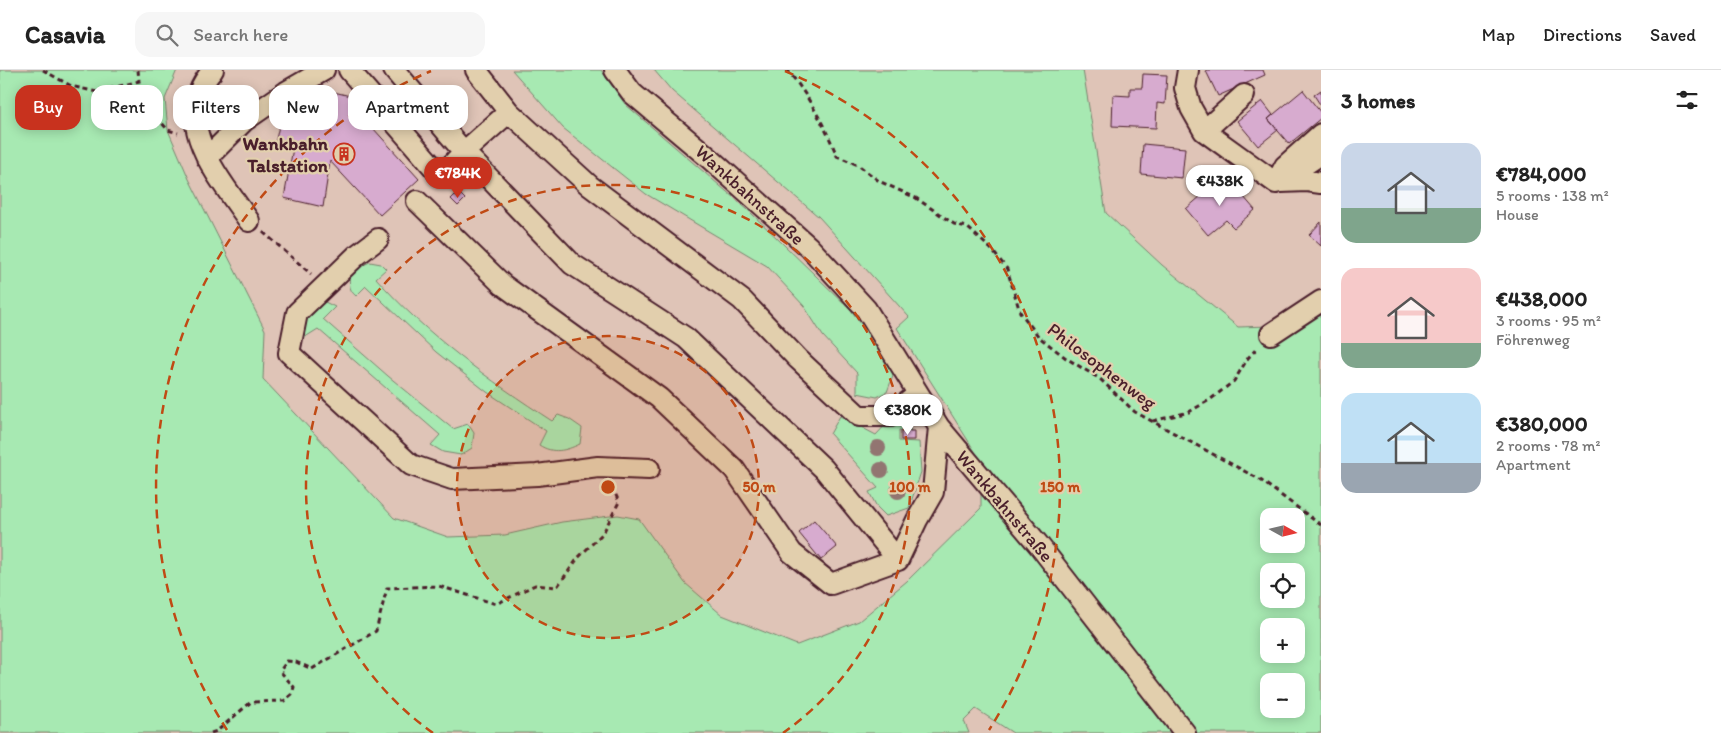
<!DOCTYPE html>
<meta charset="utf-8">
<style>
:root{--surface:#fff;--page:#f6f6f6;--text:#222;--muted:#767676;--line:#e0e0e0;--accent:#c8321e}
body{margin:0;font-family:Itim,sans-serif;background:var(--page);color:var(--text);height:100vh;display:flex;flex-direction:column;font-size:19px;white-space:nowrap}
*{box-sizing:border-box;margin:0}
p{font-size:16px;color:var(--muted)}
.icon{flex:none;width:28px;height:28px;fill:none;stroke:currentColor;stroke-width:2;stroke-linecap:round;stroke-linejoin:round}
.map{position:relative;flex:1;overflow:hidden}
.drawer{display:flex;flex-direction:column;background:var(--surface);width:400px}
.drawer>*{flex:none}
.top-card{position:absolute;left:15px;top:15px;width:475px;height:45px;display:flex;gap:10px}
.needle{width:32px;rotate:98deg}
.tools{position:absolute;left:1260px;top:438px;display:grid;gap:10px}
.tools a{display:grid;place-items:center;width:45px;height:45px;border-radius:10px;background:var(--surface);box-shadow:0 2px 12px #0003;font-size:25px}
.price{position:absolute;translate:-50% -42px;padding:0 11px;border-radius:18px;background:#fff;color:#222;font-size:16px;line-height:32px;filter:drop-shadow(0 1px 2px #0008)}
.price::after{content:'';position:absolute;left:50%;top:30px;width:15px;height:11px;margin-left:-8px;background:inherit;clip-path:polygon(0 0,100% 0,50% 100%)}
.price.active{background:var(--accent);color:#fff}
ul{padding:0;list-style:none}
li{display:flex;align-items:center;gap:15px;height:125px;padding:0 20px}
li span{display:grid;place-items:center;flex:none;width:140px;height:100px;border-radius:15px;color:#555}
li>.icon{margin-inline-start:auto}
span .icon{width:60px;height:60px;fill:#fffc;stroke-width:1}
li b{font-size:21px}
h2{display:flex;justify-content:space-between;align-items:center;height:60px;padding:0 20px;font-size:21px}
.chip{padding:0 18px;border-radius:15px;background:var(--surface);box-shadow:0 2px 12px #0003;font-size:18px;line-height:45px}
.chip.active{background:var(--accent);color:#fff}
header{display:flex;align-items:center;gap:30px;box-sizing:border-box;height:70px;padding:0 25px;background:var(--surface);border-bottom:1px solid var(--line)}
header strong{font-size:24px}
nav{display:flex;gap:28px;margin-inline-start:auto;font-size:18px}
.search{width:350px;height:45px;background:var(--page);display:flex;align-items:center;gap:12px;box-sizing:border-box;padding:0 18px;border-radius:15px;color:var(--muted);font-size:19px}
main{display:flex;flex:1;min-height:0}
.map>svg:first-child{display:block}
.green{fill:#a7e9b2;stroke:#78846e;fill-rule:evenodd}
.building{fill:#d7abcf;stroke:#4a1f2b}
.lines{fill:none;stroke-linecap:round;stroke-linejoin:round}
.minor-casing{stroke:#4a1f2b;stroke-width:24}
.path{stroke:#4a1f2b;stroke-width:3;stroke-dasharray:5 4;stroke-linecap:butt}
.minor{stroke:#e2cfad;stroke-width:20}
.tree{fill:#927471}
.ring{fill:none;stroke:#c04a14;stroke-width:2.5;stroke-dasharray:9 6}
.labels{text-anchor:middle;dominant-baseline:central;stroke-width:4.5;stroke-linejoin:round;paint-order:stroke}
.poi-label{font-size:19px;font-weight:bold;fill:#4a1f2b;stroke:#e2cfad;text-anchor:end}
.street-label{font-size:19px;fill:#4a1f2b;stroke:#e2cfad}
.centre{fill:#c04a14;stroke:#e2cfad;stroke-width:2.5}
.ring-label{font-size:15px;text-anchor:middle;font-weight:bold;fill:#c04a14;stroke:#e2cfad;stroke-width:4.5;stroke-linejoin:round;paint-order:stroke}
</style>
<header>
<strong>Casavia</strong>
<div class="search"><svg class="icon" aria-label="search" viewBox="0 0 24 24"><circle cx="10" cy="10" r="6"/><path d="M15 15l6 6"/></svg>Search here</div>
<nav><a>Map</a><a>Directions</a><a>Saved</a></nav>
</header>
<main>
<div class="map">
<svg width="1321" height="663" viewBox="0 0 1321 663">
<rect width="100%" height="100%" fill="#dfc4b7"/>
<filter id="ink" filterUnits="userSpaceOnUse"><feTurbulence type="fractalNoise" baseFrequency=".02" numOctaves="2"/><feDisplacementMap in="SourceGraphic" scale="10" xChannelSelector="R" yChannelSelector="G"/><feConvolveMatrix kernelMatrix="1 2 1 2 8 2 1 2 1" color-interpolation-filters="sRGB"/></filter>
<g filter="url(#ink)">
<path class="green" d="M0,0H177L165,29L168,60L189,109L265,260L263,309L394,448L448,467L505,465L562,452L618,445L639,449L685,513L722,545L797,575L859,551L907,511L981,438V391L897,258L909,247L819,147L672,21L654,0H1083L1106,143L1162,195L1238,257L1270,256L1321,231V663H1013L976,639L964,651L969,663H0ZM1269,446H1296V474H1269ZM1269,501H1296V529H1269ZM1269,556H1296V584H1269ZM1269,611H1296V639H1269Z
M512,0H601L625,34L748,140L851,240L893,298V306L887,322L877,327L857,323V303L823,266L804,236L767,196L646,124L563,58Z
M370,192L381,194L386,199L376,208C426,265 489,310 552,351L558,345L569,349L582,358L580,374C565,381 553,384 539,375L546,361L487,322L436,282L366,216L356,226C347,219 349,209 352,200Z
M323,231L335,237L323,249L388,306L453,359L468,354L474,363L472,378L461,385L443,382L431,375L440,365L318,259L302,269L307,238Z
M840,346L876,365L890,350L907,354L911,361L899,360V371L919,372L921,402L909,438L886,446L877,437L869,422L878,418L830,364Z"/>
<path class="building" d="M1208,0H1263L1265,5L1218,26L1206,1Z
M1143,4L1167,5L1165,34L1157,33L1156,58L1112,56L1113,25L1130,26V18H1142Z
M313,17L367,30L363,47L419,109L380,145L330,91L323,137L284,128L293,78L275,74L285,28L309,33Z
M1303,20L1321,43V48L1289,74L1268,49Z
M1321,20V36L1314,25Z
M1262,31L1273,45L1268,49L1278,60L1258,76L1237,51Z
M1143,74L1185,78L1182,108L1141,104Z
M1225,105L1255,140L1234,158L1226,150L1208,165L1186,139Z
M458,122L465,129L458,136L451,129Z
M1321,152V176L1309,165Z
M901,361H914V370H901Z
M814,450L837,477L821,490L799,463Z"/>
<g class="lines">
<g class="minor-casing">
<path id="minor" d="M213,0C168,51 219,107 249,151
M349,0L441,106L464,82L509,42
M394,0L464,82L572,194L686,268L824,399L898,490
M476,0L509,42L590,116L742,230L798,289L859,346H890L918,324
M615,0L632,23L708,87L809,177L866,239L939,357L1038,474L1185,663
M1188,0L1185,18L1191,38L1204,61L1276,113
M1204,61L1244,25
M207,88L244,51L286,22L324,0
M1291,104L1321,84
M1281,112L1307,111L1321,113
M1276,113L1285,96L1321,64
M417,131L503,215L659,328L734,399L792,483L831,514L898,490L917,450L933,422L939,357
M378,169L357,185L297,243L289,283L411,395L452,409L537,405L598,397L649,399
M1271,264L1321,231"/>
</g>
<path class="path" d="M43,0L71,16L97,22L139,11L143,32L168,60L178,63
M138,0L139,11
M786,0L789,2C809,27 825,56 837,86L858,95L879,111L916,128L954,154L967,157L991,179L1007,199L1020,242L1039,267L1066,288L1100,309L1135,342L1259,409L1321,455
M263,162L311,204
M1153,351L1189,342L1211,329L1234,311L1248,288L1258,277
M211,663L217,661L251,632L284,631L292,624L294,617L280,601L287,591L296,592L312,599L376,561L387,518L439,516L496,534L535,515L557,517L578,488L603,463L619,432L612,416"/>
<use href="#minor" class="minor"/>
</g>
<g class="tree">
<circle cx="878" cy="378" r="8"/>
<circle cx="881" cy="400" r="8"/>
<circle cx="898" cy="421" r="8"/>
</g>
</g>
<circle cx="608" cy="417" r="151" fill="#c04a14" fill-opacity=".12"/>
<g class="ring">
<circle cx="608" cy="417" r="151"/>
<path d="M433 663A302 302 0 1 1 783 663"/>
<path d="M227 660A452 452 0 0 1 431 1M785 1A452 452 0 0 1 989 660"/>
</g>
<defs>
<g id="building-ring" transform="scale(1.125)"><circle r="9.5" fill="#e2cfad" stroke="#c8321e" stroke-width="1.5"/><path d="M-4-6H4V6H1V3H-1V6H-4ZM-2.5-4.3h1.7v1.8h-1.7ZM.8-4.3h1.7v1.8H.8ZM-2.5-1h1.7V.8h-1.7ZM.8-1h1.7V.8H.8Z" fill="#c8321e"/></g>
</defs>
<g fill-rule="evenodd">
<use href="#building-ring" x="344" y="84"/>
</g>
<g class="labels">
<g class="poi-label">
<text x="328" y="73">Wankbahn<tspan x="328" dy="22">Talstation</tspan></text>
</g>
<g class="street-label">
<text transform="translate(750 125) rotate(42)">Wankbahnstraße</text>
<text transform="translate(1102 296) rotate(37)">Philosophenweg</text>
<text transform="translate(1005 436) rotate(50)">Wankbahnstraße</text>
</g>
</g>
<circle cx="608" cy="417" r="8" class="centre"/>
<g class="ring-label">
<text x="759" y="422">50 m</text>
<text x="910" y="422">100 m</text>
<text x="1060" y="422">150 m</text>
</g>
</svg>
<div class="tools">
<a><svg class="needle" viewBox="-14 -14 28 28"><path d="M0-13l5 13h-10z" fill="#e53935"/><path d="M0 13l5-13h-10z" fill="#767676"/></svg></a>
<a><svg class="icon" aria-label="locate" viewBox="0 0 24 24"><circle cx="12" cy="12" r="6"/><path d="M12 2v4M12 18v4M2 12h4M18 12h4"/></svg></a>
<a>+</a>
<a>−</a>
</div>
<b class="price active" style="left:458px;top:129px">€784K</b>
<b class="price" style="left:1220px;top:137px">€438K</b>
<b class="price" style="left:908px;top:366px">€380K</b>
<div class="top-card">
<a class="chip active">Buy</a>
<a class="chip">Rent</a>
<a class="chip">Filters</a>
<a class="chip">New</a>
<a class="chip">Apartment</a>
</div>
</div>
<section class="drawer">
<h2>3 homes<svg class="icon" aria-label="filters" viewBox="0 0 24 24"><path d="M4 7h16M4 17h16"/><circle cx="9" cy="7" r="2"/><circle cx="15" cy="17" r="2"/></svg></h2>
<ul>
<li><span style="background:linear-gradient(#c9d6e8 65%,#7fa58c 0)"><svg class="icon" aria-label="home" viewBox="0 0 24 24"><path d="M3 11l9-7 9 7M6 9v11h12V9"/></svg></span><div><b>€784,000</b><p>5 rooms · 138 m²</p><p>House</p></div></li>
<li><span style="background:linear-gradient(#f6c9c9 75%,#7fa58c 0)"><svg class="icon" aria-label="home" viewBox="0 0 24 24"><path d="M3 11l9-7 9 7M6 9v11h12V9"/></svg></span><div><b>€438,000</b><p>3 rooms · 95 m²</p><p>Föhrenweg</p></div></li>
<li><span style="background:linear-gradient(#bfe0f5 70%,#9aa5b1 0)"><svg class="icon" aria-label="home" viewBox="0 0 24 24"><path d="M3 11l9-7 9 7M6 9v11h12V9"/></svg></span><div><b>€380,000</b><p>2 rooms · 78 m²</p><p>Apartment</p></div></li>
</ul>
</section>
</main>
